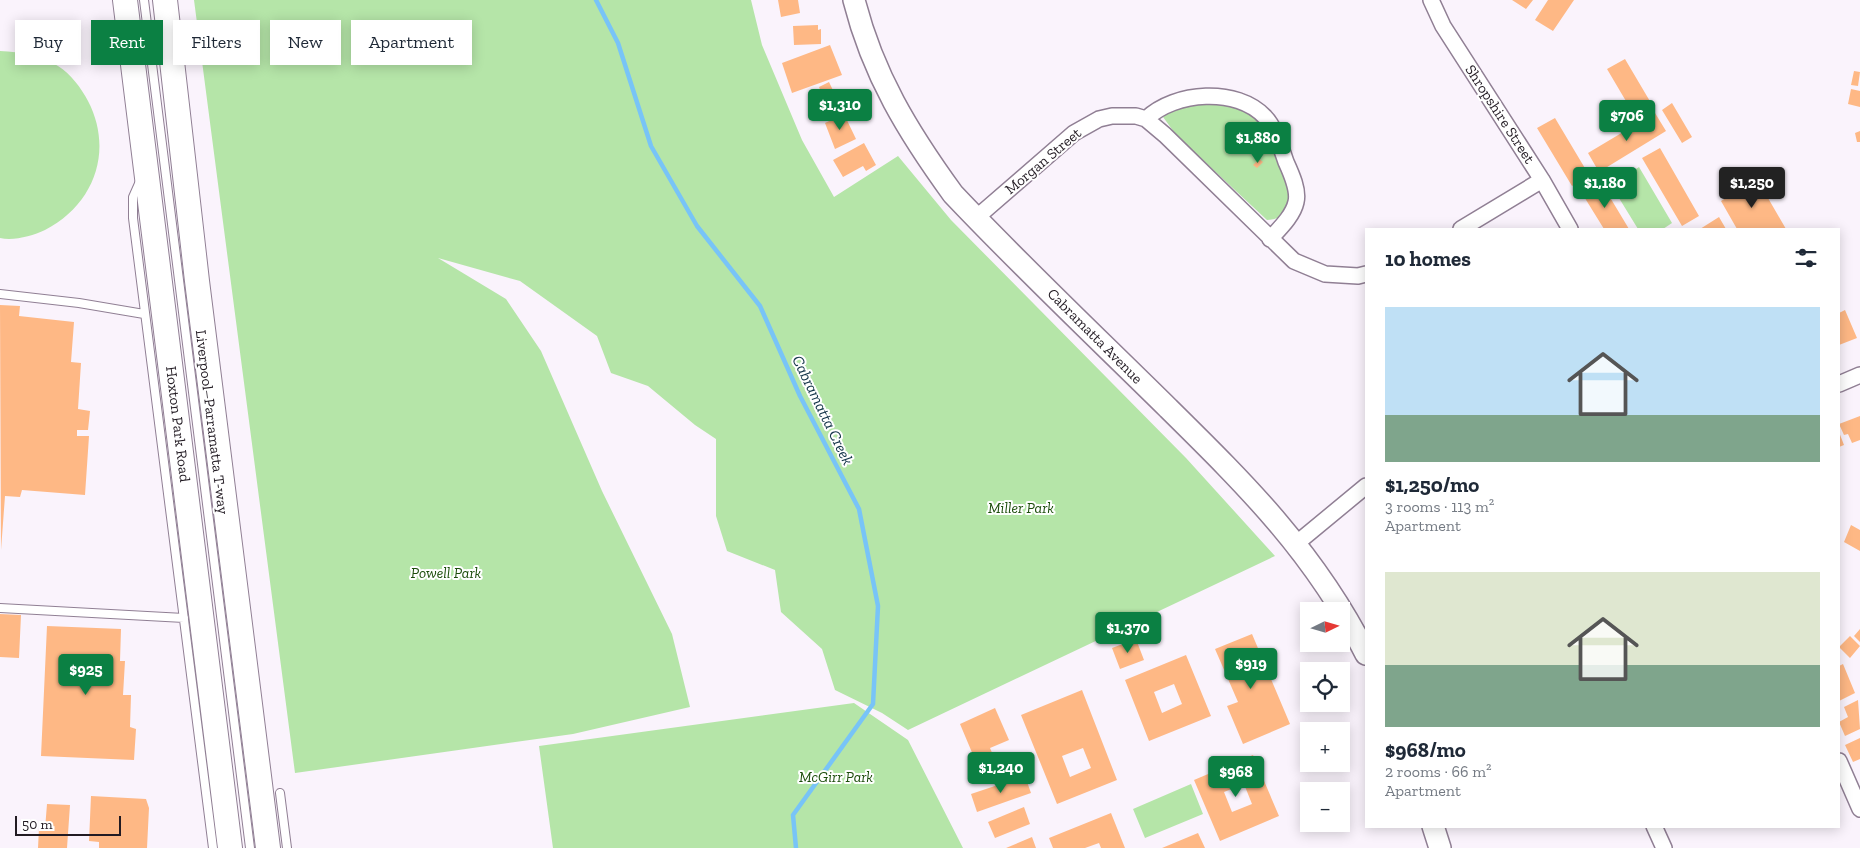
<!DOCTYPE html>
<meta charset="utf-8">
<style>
:root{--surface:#fff;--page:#f2f2f3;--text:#1f2937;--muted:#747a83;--accent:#0b8043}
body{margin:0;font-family:"Zilla Slab",serif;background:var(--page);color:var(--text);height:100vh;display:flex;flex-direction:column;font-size:19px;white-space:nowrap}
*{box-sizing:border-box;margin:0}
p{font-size:16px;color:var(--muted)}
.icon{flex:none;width:28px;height:28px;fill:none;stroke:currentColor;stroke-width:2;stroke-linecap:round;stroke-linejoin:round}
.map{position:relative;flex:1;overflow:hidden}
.details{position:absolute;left:1365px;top:228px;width:475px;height:600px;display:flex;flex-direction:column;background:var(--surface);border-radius:0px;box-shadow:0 2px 12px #0003}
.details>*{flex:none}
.banner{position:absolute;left:15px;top:20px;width:475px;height:45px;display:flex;gap:10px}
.needle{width:32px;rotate:85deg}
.buttons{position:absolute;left:1300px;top:602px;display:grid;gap:10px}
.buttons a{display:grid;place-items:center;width:50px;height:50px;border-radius:0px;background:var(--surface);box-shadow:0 2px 12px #0003;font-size:25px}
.scale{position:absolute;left:15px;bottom:12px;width:106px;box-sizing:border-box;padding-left:5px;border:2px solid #221b23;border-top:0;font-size:14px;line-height:18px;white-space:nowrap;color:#221b23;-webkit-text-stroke:4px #fff;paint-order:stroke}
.price{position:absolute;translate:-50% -42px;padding:0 11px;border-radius:5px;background:var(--accent);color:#fff;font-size:16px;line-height:32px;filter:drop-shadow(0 1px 2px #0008)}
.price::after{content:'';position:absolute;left:50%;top:30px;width:15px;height:11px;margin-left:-8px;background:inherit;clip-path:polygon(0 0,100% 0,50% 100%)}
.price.selected{background:#222;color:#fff}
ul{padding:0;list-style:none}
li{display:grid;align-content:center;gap:10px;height:265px;padding:0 20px}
li span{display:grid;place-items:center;height:155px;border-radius:0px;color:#555}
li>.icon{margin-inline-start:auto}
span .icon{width:90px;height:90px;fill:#fffc;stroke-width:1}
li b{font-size:21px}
h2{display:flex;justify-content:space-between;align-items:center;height:60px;padding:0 20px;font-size:21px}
.pill{padding:0 18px;border-radius:0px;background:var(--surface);box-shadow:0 2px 12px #0003;font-size:18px;line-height:45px}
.pill.selected{background:var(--accent);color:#fff}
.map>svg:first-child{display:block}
.green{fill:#b5e5a8}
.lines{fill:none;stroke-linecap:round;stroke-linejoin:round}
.stream{stroke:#78c4f7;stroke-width:4.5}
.building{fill:#feb885;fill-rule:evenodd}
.lane-casing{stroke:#907f94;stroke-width:10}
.street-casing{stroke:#907f94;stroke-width:18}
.secondary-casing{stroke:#907f94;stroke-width:24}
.primary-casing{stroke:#907f94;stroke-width:26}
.lane{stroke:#fff;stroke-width:8}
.street{stroke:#fff;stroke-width:15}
.secondary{stroke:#fff;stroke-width:21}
.primary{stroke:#fff;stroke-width:24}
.labels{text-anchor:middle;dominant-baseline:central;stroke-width:4;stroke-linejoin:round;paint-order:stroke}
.street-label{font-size:15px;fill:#221b23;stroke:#fff}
.park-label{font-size:15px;font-style:italic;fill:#1b4c0a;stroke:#fff}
.water-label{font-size:16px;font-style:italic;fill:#123348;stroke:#fff}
</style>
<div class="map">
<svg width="1860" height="848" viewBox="0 0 1860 848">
<rect width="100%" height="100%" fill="#faf3fc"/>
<path class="green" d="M194,0H751L762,45L802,140L834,197L898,156L951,220L1186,458L1275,556L908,730L882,713L835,690L822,649L781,612L775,570L727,551L716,516V439L695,425L648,386L611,373L597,336L520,281L438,258L506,299L541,351L602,491L672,634L690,707L573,734L295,773Z
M0,51C21,52 40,55 58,66C71,74 81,88 88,101C114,151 94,205 45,230C32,236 14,241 0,238Z
M1227,101C1236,106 1250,111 1258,118C1265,125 1292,186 1292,196C1290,210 1281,220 1267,220L1177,136L1163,117C1180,102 1205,103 1227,101Z
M1639,167L1672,223L1663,229H1638L1611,185Z
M854,703L908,740L963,848H553L539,746Z
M1191,784L1203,814L1145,838L1133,809Z"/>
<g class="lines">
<path class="stream" d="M596,0L618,43L651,146L697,226L760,306L800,396L859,509L878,606L873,704L793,815L796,848"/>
</g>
<path class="building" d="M778,0H798L800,13L781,17Z
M1512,0H1533L1526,9Z
M1548,0H1574L1553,31L1535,20Z
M818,25V30L821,29V44L794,45L793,26Z
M830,45L842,75L792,93L782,63Z
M1625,59L1651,103L1633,113L1607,69Z
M1854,71L1860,72L1858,86L1851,85Z
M829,82L842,109L823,118L813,96L821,92L819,87Z
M1851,89L1860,91V107L1848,104Z
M1672,103L1692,137L1682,143L1662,110Z
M1655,113L1666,131L1599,172L1588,153Z
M844,114L856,139L835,149L825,123Z
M1555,118L1589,175L1572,186L1537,128Z
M1860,131V142H1857L1855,133Z
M864,143L876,165L866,171L863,166L843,177L833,160Z
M1660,148L1699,216L1682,226L1642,158Z
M1259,159L1263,162L1257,168L1253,165Z
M1757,179L1786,229H1737L1721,201Z
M1602,184L1629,229H1604L1583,195Z
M1719,217L1726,229H1700Z
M0,305L20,306L19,316L74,322L71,362L81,363L78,409L90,411L88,430H77V436H89L85,495L22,490L20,497L5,496L1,550Z
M1845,310L1857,338L1839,345V313Z
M1860,416V440L1852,443L1848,434L1844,435L1839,424Z
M1839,432L1844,445L1839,447Z
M1851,525L1860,530V551L1844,542Z
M0,614L21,615L19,658L0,657Z
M47,626L121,629L120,661H125L123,695H131L130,727L136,729L134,760L41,756Z
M1860,629V642L1854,636Z
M1252,634L1290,724L1243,744L1227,706L1238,702L1215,649Z
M1850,636L1860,646L1850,658L1839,647Z
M1136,639L1144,660L1120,669L1112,648Z
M1186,655L1211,716L1149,741L1125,680ZM1174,684L1182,704L1162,713L1154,692Z
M1843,664L1855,693L1839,701V666Z
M1082,690L1117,780L1057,804L1021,715ZM1083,748L1091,768L1070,777L1062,756Z
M1858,700L1860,729L1845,736L1839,722L1848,717L1844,707Z
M995,708L1009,740L990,748L993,755L976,762L960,724Z
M1860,738V759L1853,762L1845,745Z
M1253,755L1279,816L1220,841L1194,780ZM1244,784L1252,804L1232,812L1224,792Z
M1025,776L1031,793L977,812L971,794Z
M91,796L146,799L149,808L147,848H99V842L89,841Z
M47,804L70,805L67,848H38L39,828L45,829Z
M1024,807L1030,824L995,838L988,822Z
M1111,813L1125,848H1101L1099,843L1085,848H1053L1049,838Z
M1198,833L1205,848H1162Z
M1032,837L1036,848H1006Z"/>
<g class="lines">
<g class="lane-casing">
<path id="lane" d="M144,0L250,848
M141,179L133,197V218L213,848
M0,294L79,303L144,314
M0,608L184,618
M280,793L287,848"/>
</g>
<g class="street-casing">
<path id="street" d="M1431,0L1443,26L1542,180L1570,229
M1146,119C1175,91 1237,87 1265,117C1275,127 1281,148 1286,162C1291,173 1299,190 1296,202C1293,216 1279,229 1270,239
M976,218L1074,133L1099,119L1112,116H1136L1146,119L1165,135L1294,261L1325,274L1358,276L1366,274
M1461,229L1542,180
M1839,384L1860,375
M1297,543L1366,486
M1839,761L1860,809
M1654,826L1664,848"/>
</g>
<g class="secondary-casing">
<path id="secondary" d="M854,0C873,75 908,132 953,194C1022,267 1096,337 1168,408C1247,486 1315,553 1366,654
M1433,826L1440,848"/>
</g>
<g class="primary-casing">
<path id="primary" d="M125,0L230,848
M165,0L197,281L268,848"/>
</g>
<use href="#lane" class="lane"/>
<use href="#street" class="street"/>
<use href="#secondary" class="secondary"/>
<use href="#primary" class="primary"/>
</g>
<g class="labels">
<g class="street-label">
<text transform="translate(1500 114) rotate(57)">Shropshire Street</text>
<text transform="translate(1043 161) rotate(-40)">Morgan Street</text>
<text transform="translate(1095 336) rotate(45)">Cabramatta Avenue</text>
<text transform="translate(212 422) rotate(83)">Liverpool–Parramatta T-way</text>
<text transform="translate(178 424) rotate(83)">Hoxton Park Road</text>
</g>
<g class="park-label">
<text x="1021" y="508">Miller Park</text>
<text x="446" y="573">Powell Park</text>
<text x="836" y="777">McGirr Park</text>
</g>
<g class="water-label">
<text transform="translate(823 410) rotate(64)">Cabramatta Creek</text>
</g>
</g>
</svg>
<div class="buttons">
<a><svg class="needle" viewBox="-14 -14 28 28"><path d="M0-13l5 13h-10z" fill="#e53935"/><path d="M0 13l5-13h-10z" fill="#747a83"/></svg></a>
<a><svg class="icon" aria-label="locate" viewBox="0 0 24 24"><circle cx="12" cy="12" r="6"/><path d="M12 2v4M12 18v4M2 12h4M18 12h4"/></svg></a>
<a>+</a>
<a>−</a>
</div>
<div class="scale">50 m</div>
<b class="price" style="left:840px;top:131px">$1,310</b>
<b class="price" style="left:1627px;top:142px">$706</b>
<b class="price" style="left:1258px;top:164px">$1,880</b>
<b class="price" style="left:1605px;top:209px">$1,180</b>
<b class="price selected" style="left:1752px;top:209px">$1,250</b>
<b class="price" style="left:1128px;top:654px">$1,370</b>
<b class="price" style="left:1251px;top:690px">$919</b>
<b class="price" style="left:86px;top:696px">$925</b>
<b class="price" style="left:1001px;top:794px">$1,240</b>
<b class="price" style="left:1236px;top:798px">$968</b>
<div class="banner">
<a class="pill">Buy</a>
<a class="pill selected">Rent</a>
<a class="pill">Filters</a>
<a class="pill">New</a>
<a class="pill">Apartment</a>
</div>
<section class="details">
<h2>10 homes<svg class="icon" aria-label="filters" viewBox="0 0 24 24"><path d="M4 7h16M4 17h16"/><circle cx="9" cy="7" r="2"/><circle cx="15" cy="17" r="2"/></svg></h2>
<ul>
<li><span style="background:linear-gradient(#bfe0f5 70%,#7fa58c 0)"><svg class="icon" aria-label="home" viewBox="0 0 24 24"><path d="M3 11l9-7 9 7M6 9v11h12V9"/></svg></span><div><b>$1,250/mo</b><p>3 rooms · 113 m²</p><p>Apartment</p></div></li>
<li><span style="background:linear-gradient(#dfe7d0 60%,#7fa58c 0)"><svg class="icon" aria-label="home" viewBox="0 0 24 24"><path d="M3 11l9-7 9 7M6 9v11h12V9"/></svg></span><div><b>$968/mo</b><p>2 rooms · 66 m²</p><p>Apartment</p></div></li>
</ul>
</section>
</div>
